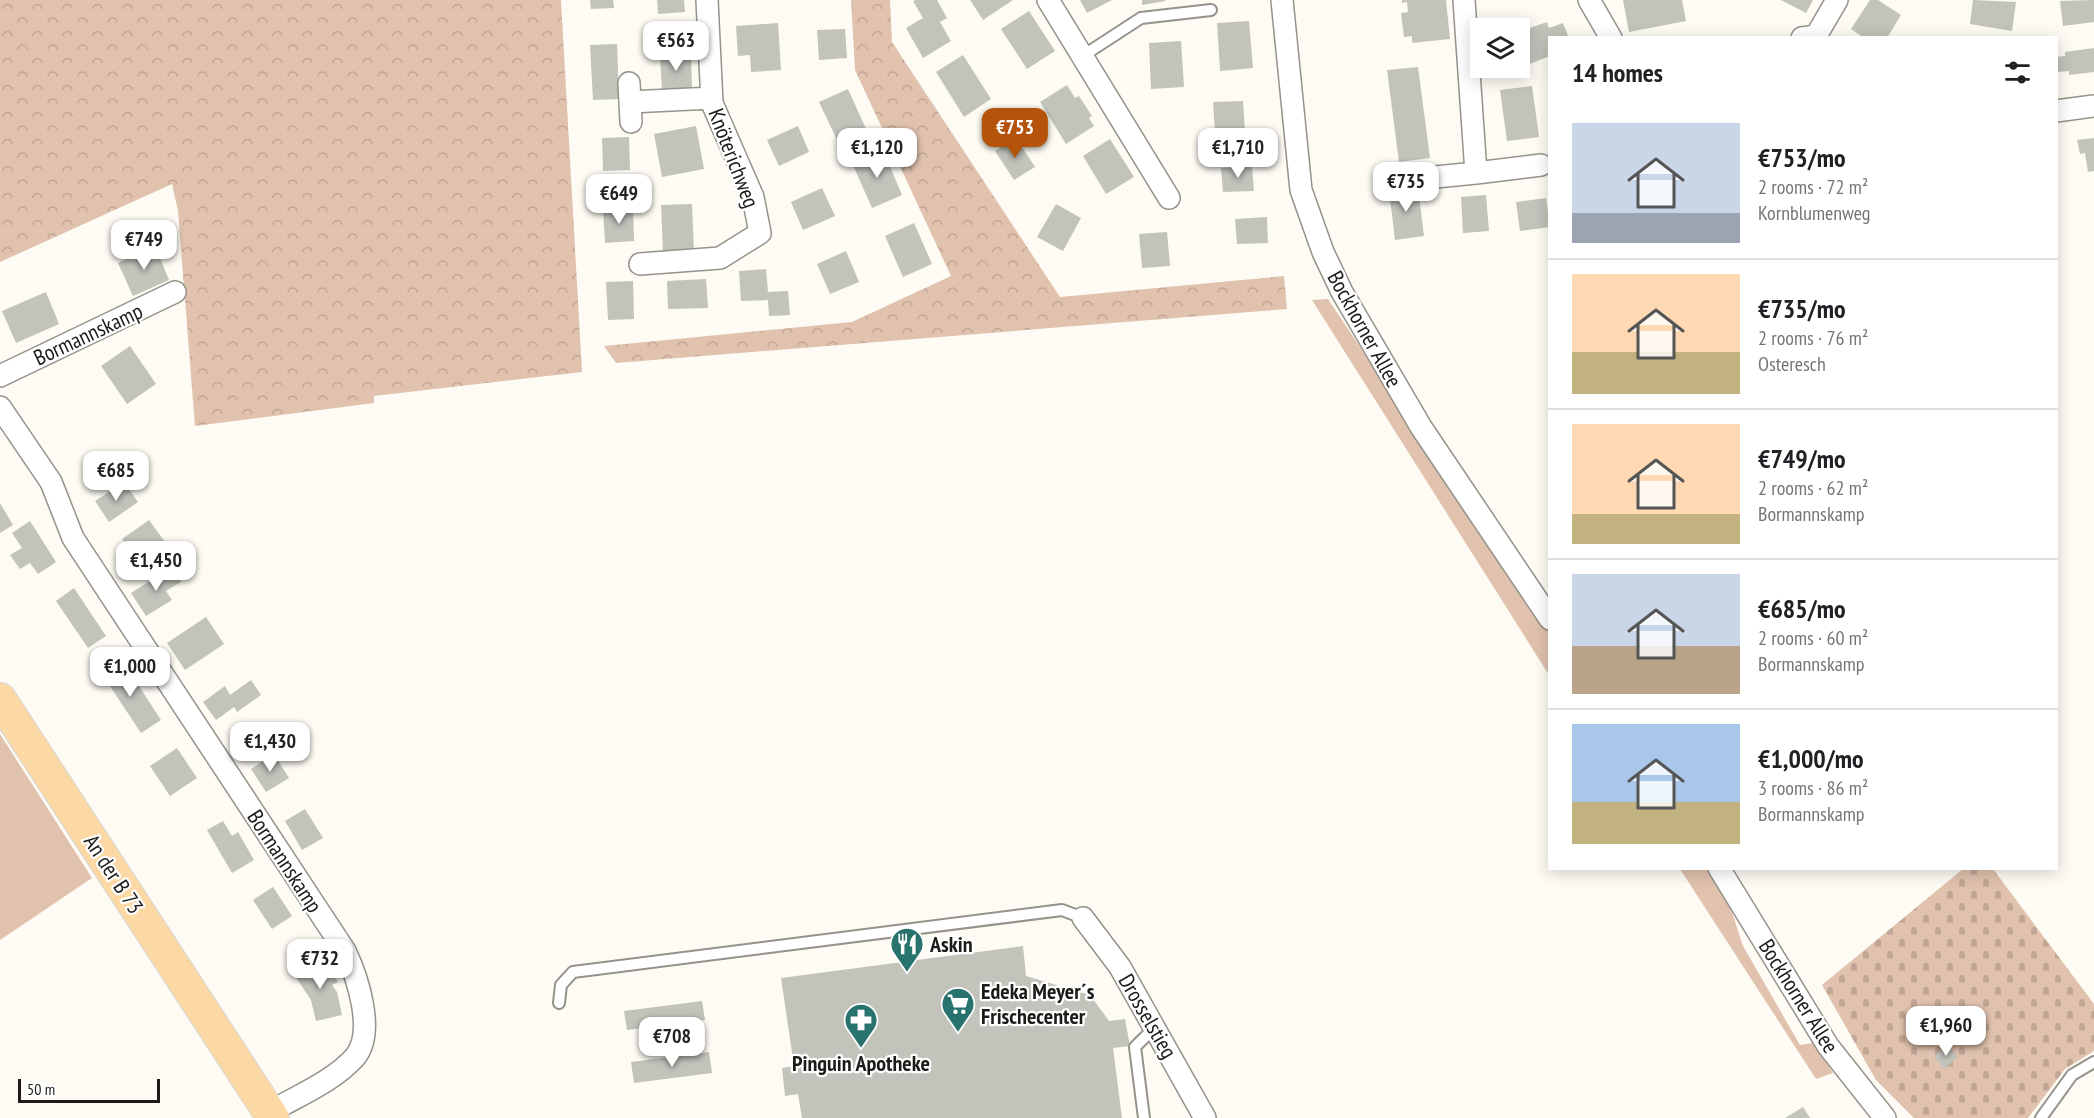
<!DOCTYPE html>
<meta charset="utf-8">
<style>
:root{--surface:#fff;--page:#f2f2f2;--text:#202124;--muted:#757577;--line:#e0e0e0;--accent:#b45309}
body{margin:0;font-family:"PT Sans Narrow",sans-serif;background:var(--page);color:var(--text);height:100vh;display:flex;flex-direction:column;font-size:22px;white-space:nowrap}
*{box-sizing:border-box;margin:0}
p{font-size:20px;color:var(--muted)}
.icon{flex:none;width:33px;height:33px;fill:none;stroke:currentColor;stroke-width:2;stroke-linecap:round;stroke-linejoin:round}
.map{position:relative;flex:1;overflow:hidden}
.sheet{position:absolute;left:1548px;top:36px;width:510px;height:834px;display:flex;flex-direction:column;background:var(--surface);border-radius:0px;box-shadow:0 3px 15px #0003}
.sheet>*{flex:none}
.controls{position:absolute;left:1470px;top:18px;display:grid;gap:12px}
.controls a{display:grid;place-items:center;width:60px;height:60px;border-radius:0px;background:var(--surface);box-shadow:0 3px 15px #0003;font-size:30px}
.scale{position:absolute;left:18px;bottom:15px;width:142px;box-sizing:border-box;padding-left:6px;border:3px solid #1c1b18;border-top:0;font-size:16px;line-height:21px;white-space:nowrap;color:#1c1b18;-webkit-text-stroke:4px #fff;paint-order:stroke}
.price{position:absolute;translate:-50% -51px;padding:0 14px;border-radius:12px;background:#fff;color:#222;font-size:20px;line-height:39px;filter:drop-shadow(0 2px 3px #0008)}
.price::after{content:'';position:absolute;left:50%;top:36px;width:18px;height:14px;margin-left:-9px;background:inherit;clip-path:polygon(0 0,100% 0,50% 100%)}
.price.active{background:var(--accent);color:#fff}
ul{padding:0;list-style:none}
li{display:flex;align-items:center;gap:18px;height:150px;padding:0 24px}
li+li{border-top:2px solid var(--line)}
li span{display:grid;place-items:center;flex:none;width:168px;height:120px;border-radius:0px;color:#555}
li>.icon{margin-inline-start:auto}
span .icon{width:72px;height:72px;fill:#fffc;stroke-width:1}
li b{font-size:26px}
h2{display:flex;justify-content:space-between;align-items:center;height:72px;padding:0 24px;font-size:26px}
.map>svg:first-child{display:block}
.grass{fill:#e0c2ae}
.forest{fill:url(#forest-crowns)}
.cemetery{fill:url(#cemetery-stones)}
.building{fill:#c2c3bb}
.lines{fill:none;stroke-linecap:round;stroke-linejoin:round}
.lane-casing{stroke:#94928b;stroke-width:14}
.street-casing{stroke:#94928b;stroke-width:24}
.primary-casing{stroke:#d6d6d5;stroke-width:34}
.lane{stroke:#fff;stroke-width:10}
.street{stroke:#fff;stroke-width:21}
.primary{stroke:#fcd8a4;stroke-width:32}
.labels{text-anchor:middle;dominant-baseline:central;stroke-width:4.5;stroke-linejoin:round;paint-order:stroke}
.street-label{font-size:22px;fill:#1c1b18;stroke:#fff}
.poi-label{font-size:22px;font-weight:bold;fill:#1c1b18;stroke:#fff;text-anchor:start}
</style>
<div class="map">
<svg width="2094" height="1118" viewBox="0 0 2094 1118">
<defs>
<pattern id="forest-crowns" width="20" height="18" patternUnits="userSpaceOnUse" patternTransform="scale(1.5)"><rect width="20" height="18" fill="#e0c2ae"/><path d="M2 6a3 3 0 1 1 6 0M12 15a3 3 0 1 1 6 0" fill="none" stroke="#c0a695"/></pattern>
<pattern id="cemetery-stones" width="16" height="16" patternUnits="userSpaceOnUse" patternTransform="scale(1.5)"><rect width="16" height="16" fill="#e0c2ae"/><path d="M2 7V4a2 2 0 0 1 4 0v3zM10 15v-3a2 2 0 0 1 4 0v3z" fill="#c0a695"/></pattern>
</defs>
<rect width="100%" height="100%" fill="#fdfbf3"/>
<path class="grass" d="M1328,299L1549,631V675L1312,300Z
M0,734L92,878L0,940Z
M1680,869H1711L1724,888L1743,946L1800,1045L1813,1043L1833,1073L1816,1079Z"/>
<path class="forest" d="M0,0H561L582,372L374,396V403L195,426L178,211L172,184L0,262Z
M851,0H890L892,42L1060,297L1284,276L1287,309L616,363L604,346L852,322L951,276L855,70Z"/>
<path class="cemetery" d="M1963,869H1993L2094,1004V1051L2065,1069L2028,1118H1914L1876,1080L1822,985Z"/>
<path class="building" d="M590,0H613L614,8L591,9Z
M657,0H684L685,12L658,14Z
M916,0H937L947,18L940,22L951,41L923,58L906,28L923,18L913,1Z
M970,0H1013L983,20Z
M1080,0H1112L1087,13Z
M1142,0H1165V1L1142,5Z
M1402,0H1446L1450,39L1412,43V36L1404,37L1401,13L1408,12L1407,2L1402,3Z
M1623,0H1682L1686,21L1629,32Z
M1781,0H1813L1806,13Z
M1870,0H1878L1901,15L1887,38H1864L1851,29Z
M1973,0L2016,2L2012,31L1970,24Z
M2094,0V22L2063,26L2060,1Z
M1029,11L1055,51L1027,69L1001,29Z
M1249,21L1253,68L1220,71L1217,23Z
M1547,22L1549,28L1563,23L1569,38H1550V56L1524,66L1520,55V39L1526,37L1524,30Z
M778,23L781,70L751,72L750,55L738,56L736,26Z
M845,29L847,58L819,60L817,30Z
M1181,41L1184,87L1151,89L1149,43Z
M617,44L619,99L593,100L590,45Z
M2094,48V72L2069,75V71L2058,72L2056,57L2065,56V52Z
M691,54L692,89L662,90L660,55Z
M963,55L991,99L964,117L936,72Z
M1418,67L1430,158L1399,162L1387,70Z
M1067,85L1075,98L1079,96L1092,116L1089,118L1094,126L1066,144L1040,102Z
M1532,86L1539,137L1507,141L1500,90Z
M848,89L866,129L838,142L819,102Z
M1243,101L1245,133L1215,134L1213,102Z
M696,126L704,169L662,177L654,134Z
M798,126L809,152L779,166L767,140Z
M629,137L630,170L603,171L602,138Z
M1016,138L1035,167L1014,180L995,151Z
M2094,138V171L2088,172L2085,153L2080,154L2077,140Z
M1110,139L1134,177L1106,194L1083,156Z
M883,150L902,195L872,208L852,163Z
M1252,166L1254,191L1223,192L1221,168Z
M1418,187L1424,236L1395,240L1389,190Z
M822,188L835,216L803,230L791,202Z
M1486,195L1489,231L1463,233L1461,197Z
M1546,198L1550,227L1520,231L1516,202Z
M692,204L694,251L663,252L661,205Z
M1056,204L1081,218L1063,251L1037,237Z
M633,207L634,241L605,243L603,208Z
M1267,217L1268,243L1237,244L1235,219Z
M914,223L932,264L903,277L885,236Z
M1167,232L1170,266L1142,268L1139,234Z
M155,246L169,280L133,296L118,263Z
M846,251L859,282L830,294L817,264Z
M766,269L768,292L788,291L790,315L769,316L768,300L741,301L739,271Z
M706,279L708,308L668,309L667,281Z
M633,281L634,319L608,320L606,282Z
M46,292L59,324L16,343L2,311Z
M130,346L156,384L127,404L101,366Z
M124,482L138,502L109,522L95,501Z
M0,503L13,525L0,533Z
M149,520L165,542L138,561L122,539Z
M30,521L56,562L38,574L30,563L20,569L10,555L22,548L12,533Z
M172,567L181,582L166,591L172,600L146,616L131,593Z
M74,588L106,636L88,648L56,601Z
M206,617L224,644L185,670L167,643Z
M111,659L132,691L139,686L161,720L141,733L98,668Z
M251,680L261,695L237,712L234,707L216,720L203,702L225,686L230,695Z
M177,748L197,778L170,796L150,766Z
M274,754L289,778L266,792L251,769Z
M305,809L323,838L302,850L285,821Z
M223,821L232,836L238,832L254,860L232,873L207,830Z
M273,887L292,916L272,929L253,900Z
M1023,946L1026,976L1090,995L1109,1021L1125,1019L1130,1046L1113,1048L1122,1118H802L798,1094L785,1096L782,1068L794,1066L781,978Z
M314,958L321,969L327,965L338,982L332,985L337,992L342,1015L316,1021L311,1000L293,973Z
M702,1001L705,1020L627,1030L624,1011Z
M1947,1045L1958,1057L1944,1069L1934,1056Z
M709,1052L712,1073L634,1083L631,1062Z
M1803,1107L1810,1118H1785Z"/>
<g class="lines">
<g class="lane-casing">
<path id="lane" d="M1081,57L1141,18L1211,10
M559,1003L561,985L573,972L1062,910L1083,918
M1144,1118L1135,1047L1155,1027
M2041,1118L2072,1075L2094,1062"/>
</g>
<g class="street-casing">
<path id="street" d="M1048,0L1169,198
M1282,0L1301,190L1323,252L1342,292L1421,427L1550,619
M1464,0L1476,173L1541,165
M1589,0L1611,38
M1802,38L1816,36L1837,0
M629,83L631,122
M630,102L712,98
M2056,111L2094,106
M1405,180L1476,173
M640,264L720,258L760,233L753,197L712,103L707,0
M0,376L175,292
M0,407L51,482L73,538L345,951C357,976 376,1032 355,1057C334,1081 297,1096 270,1112
M1719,868L1828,1046L1885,1118
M1083,918L1120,967L1205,1118"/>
</g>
<g class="primary-casing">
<path id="primary" d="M0,699L273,1118"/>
</g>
<use href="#lane" class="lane"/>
<use href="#street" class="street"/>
<use href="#primary" class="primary"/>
</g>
<defs>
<g id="restaurant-pin" transform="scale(1.725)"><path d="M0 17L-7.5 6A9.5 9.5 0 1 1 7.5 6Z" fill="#29736f" stroke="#fff"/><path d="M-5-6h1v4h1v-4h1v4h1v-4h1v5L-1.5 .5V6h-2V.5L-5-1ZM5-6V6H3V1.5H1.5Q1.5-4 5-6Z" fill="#fff"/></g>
<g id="supermarket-pin" transform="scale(1.725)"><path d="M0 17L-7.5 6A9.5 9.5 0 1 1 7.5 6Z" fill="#29736f" stroke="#fff"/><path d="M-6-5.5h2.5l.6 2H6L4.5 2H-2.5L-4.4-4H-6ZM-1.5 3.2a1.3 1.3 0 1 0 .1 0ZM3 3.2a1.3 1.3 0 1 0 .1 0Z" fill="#fff"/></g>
<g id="pharmacy-pin" transform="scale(1.725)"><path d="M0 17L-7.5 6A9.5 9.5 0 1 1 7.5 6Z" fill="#29736f" stroke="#fff"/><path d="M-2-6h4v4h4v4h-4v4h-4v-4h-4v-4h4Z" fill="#fff"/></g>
</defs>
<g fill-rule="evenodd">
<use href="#restaurant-pin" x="907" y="944"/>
<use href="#supermarket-pin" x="958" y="1004"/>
<use href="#pharmacy-pin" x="861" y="1020"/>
</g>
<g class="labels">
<g class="street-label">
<text transform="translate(734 158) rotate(69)">Knöterichweg</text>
<text transform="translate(1365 329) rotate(61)">Bockhorner Allee</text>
<text transform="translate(88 334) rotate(-25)">Bormannskamp</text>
<text transform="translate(285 861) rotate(57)">Bormannskamp</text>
<text transform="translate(114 874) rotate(57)">An der B 73</text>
<text transform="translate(1799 996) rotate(58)">Bockhorner Allee</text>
<text transform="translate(1148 1016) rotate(60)">Drosselstieg</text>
</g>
<g class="poi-label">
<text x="930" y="944">Askin</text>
<text x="981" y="991">Edeka Meyer´s<tspan x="981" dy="25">Frischecenter</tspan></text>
<text x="861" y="1063" text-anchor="middle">Pinguin Apotheke</text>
</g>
</g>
</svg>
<div class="controls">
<a><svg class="icon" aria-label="layers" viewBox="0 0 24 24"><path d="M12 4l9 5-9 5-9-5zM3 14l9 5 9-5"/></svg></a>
</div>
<div class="scale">50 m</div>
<b class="price" style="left:676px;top:72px">€563</b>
<b class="price active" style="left:1015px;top:159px">€753</b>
<b class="price" style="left:877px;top:179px">€1,120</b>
<b class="price" style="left:1238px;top:179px">€1,710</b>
<b class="price" style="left:1406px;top:213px">€735</b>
<b class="price" style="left:619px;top:225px">€649</b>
<b class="price" style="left:144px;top:271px">€749</b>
<b class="price" style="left:116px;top:502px">€685</b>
<b class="price" style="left:156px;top:592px">€1,450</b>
<b class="price" style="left:130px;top:698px">€1,000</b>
<b class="price" style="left:270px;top:773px">€1,430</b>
<b class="price" style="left:320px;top:990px">€732</b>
<b class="price" style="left:1946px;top:1057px">€1,960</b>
<b class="price" style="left:672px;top:1068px">€708</b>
<section class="sheet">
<h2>14 homes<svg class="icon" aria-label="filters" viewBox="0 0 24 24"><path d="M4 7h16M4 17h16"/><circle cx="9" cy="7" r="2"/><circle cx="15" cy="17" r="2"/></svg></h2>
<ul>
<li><span style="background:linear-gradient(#c9d6e8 75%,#9aa5b1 0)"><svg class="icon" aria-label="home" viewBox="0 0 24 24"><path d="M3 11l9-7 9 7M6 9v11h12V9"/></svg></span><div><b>€753/mo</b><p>2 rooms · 72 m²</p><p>Kornblumenweg</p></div></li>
<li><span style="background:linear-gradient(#ffd9b3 65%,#c2b280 0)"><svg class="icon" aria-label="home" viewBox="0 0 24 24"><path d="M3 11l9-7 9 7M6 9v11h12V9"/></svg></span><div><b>€735/mo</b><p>2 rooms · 76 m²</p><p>Osteresch</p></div></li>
<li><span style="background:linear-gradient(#ffd9b3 75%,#c2b280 0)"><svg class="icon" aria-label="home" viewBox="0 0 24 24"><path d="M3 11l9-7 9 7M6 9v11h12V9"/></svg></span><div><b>€749/mo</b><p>2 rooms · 62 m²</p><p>Bormannskamp</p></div></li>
<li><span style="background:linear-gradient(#c9d6e8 60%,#b9a48a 0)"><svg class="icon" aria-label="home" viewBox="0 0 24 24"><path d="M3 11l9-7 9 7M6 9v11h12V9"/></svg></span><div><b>€685/mo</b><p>2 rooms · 60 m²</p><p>Bormannskamp</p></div></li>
<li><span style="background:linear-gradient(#a9c7e8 65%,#c2b280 0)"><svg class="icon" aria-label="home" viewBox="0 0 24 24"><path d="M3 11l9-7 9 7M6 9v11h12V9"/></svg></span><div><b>€1,000/mo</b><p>3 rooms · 86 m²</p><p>Bormannskamp</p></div></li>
</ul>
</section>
</div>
